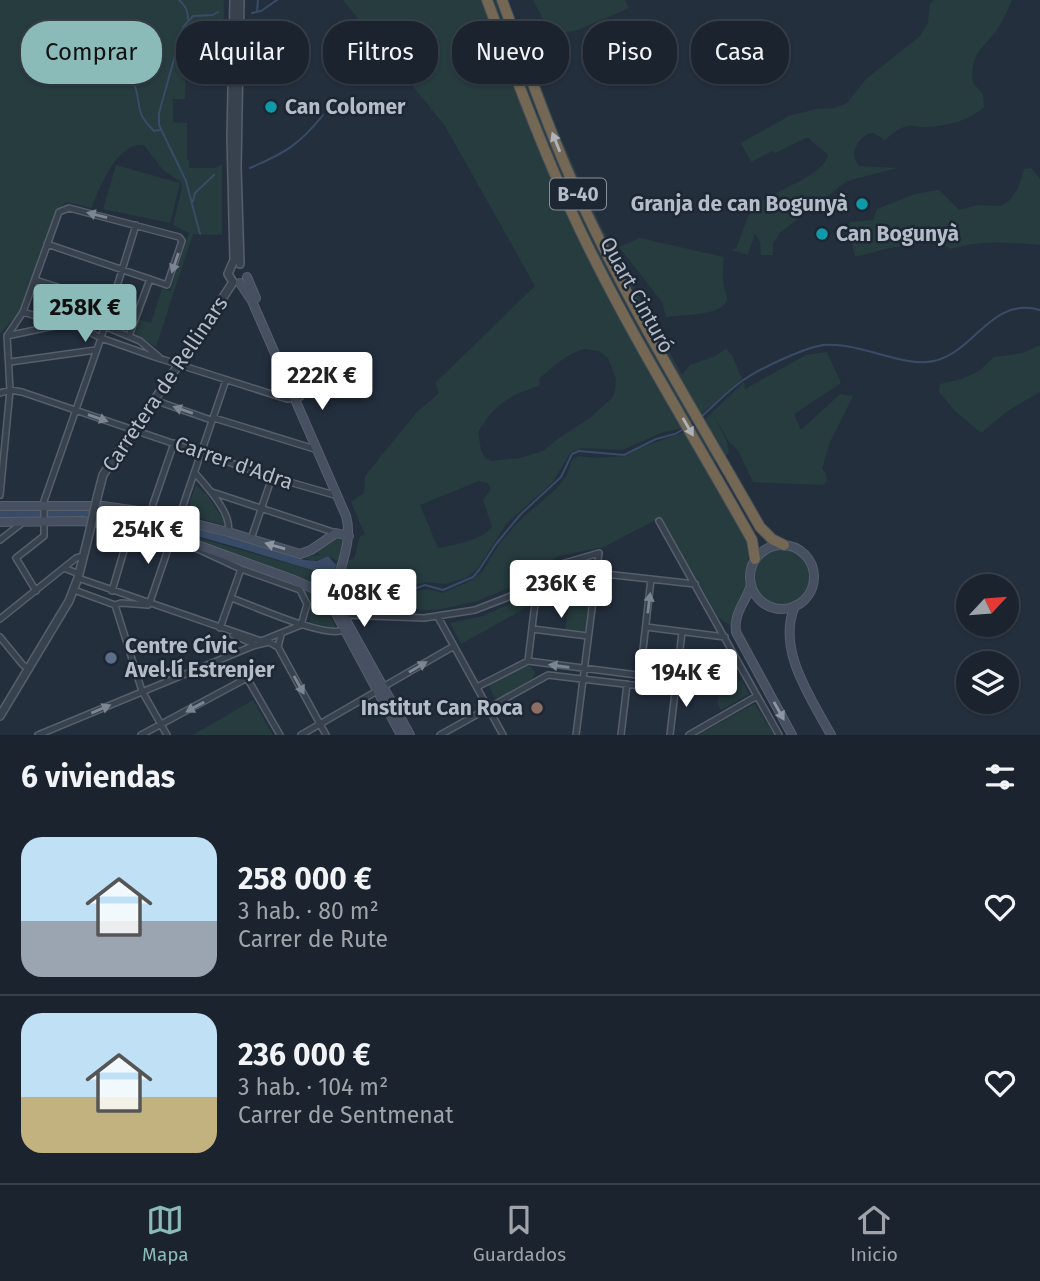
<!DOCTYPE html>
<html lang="es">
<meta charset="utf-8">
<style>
:root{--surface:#1b232e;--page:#282f3a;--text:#f1f3f6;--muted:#a0a4aa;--line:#39404a;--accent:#8bbbb9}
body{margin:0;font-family:"Fira Sans",sans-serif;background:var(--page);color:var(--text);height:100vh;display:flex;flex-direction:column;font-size:26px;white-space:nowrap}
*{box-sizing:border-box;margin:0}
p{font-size:23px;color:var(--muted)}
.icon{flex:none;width:38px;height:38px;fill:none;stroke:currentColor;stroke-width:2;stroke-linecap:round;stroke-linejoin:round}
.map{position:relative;height:735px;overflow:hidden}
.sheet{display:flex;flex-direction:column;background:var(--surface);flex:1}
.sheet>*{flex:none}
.hud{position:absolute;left:21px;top:21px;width:999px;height:63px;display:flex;gap:14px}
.needle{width:46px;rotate:64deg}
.fabs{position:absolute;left:956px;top:574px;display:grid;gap:14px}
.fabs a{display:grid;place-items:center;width:63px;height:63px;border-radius:50%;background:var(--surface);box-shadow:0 2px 5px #0004,0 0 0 2px var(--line);font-size:35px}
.price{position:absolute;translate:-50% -60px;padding:0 16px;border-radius:7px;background:#fff;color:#222;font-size:23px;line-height:46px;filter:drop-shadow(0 2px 4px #0008)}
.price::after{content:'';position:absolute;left:50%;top:42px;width:21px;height:16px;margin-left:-10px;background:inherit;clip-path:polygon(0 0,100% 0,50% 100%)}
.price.current{background:var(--accent);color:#111}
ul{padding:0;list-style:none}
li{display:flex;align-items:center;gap:21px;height:175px;padding:0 21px}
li+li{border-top:2px solid var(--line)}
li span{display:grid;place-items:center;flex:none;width:196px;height:140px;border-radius:21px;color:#555}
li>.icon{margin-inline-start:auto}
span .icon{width:84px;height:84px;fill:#fffc;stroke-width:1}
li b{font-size:30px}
h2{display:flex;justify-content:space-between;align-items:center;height:84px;padding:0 21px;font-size:30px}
.tag{padding:0 24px;border-radius:28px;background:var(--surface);box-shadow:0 2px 5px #0004,0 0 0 2px var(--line);font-size:24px;line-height:63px}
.tag.current{background:var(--accent);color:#111}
.tab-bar{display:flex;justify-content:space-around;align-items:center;height:98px;border-top:2px solid var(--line);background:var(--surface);font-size:19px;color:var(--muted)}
.tab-bar a{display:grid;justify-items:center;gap:4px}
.tab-bar .current{color:var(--accent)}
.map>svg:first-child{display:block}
.green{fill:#263c3f;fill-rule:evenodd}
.water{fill:#394c67}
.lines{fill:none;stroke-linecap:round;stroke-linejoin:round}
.stream{stroke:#394c67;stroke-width:2}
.minor-casing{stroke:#565f6c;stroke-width:8}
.tertiary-casing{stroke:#565f6c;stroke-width:10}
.secondary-casing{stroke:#565f6c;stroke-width:10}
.motorway-casing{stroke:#434c59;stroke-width:12}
.minor{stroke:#38414e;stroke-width:5}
.tertiary{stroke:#38414e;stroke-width:7}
.secondary{stroke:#465061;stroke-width:8}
.motorway{stroke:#746855;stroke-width:10}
.tertiary-bridge-casing{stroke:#565f6c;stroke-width:10;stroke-linecap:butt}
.tertiary-bridge{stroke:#38414e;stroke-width:7}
.oneway{fill:#aeb4bd}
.oneway2{fill:#7c8592}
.oneway3{fill:#8e96a5}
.culture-dot{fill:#0f9aa8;stroke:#1d2633;stroke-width:2.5}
.service-dot{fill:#5c6f8a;stroke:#1d2633;stroke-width:2.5}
.education-dot{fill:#8d6e63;stroke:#1d2633;stroke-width:2.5}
.labels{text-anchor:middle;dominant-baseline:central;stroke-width:5;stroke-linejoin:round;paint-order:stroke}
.shield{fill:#1d2633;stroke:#878f9c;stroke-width:2}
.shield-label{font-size:19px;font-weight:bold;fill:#b4bcc9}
.poi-label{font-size:21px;font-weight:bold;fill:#b4bcc9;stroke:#1d2633;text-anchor:start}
.street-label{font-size:21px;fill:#b4bcc9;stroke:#1d2633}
</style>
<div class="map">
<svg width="1040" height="735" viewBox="0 0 1040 735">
<rect width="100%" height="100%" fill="#242f3e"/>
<path class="green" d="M0,0H224L223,67H219V72H186L185,99H173V122L187,123V159L189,160V168H215L222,164V235L193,234L156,347L135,334L139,320L151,323L162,288L170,291L189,233L173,225L182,188L181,182L163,170L144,145C117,141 100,188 91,208L67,202L55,212L22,308L0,334Z
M343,0H508L558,131L599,222L682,375L690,365L715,356L726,349L732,355L742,379L685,428L663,432L623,450L582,448L571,452L552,483L507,523L478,568L466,578L445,584L428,582L404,587L364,574L335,569L334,563L354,559L360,536L365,535L351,502L364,493L365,476L417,412L439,393L435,383L535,286L445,126ZM584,349L599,351L608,358L616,379L615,391L612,398L590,418L559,438L543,451L520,458L492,461L485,458L481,450L478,432C495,404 508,396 539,386L540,378C554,366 566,354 584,349ZM479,481L488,483L491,489L483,500L492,527C480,541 455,545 438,548L420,505Z
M533,0H625L629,8L578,30L557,34L544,21Z
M934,0H1012C1007,12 1002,24 993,35C978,53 970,57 973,83L983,94L984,107C969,121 946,126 926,127C918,127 912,124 904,127C896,130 891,135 885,140L874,133L867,134C856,143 849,153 859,166L898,168L847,181L781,232L773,243V255H761L760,242L755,233L748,255L731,250L736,248C743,234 745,215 758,204C774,190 823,177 828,155C822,148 814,145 808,137L775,153L772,151L751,162L741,143L789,116L816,109L834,108L847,103L866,79L919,37L928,23L930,3Z
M116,165L180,183L170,223L103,209Z
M1031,168L1040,179V245C1008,242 981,240 951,249L933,241L890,248L855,257L852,243L845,230L850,222L873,220L877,209L915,194L939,190L959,210L977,205L1001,206L1010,200L1018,188L1024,169Z
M640,238L724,257C723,267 722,276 724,286C724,290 727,293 727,297C729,316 680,315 666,317L662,302L619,247Z
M1040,345V392L1009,410L981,433L954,410L939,392L940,384L962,379L979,371L994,357L1023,353Z
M827,352L841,383L794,414L801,430L840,394L853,396L830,442L822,469L826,473L827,481L824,485L753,482L738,450L729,442L714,416L727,442L729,452L726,456L706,467C717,487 746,528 748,549C749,560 747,575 746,587C744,603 729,606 732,626L718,617L661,517L604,547L558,556L511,587L475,602L436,610L354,608L348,606L343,596L325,594L311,584L180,536V533L188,535L332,576L334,572L404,593L428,589L443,593L470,581L482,572L500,543L520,520L555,490L567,475L572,460L578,456L596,458L625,456L645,446L682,433L700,424L744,382L745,389L806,355Z
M196,485L208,496L226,524L223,525L188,515L186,512Z
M192,528L303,557L320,555L316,551L336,536L344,539L338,561L328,556L314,561Z
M753 577a28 28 0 1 1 56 0a28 28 0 1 1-56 0Z
M584,565L591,566L589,583H586L584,597L542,592L540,589C546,573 568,568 584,565Z
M304,588H309L324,604L337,629L310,622L311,602Z
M532,594L531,605L461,644L450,623L483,616Z
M569,601L590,605L585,633L565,630Z
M526,665L530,666L535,672L532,680L496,700L488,685Z
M741,680L749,694L721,710L717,703L719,692Z
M253,700L273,735H193Z
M754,703L774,735H698L754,704Z"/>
<path class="water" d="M84,509C160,513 232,539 305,560L317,561L328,556L336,565L333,576C266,557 198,533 129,521C87,514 43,518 0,518V510Z"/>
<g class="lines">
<path class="stream" d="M179,0C186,6 188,11 188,20
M257,12L258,0
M252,13L261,11L277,0
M79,24C108,35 110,33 121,62C124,71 133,77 135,86C142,108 134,111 154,131L160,130
M250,168C285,153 299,145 323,115
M193,201L195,193L214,175
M200,234L186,181L159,125V113L183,27L193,16L213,15L218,12
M700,418C715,405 729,389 745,379C761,368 804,348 823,345C836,344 848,346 860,349C882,354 912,366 934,361C975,352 991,296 1040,310
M344,573L408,591L425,585L443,590L473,577L479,570L496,544L520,515L561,477L572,454L579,451L624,455L656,439L675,434L684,429"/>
<g class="minor-casing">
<path id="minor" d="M35,280L111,304
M23,312L55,322L69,320L104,326L140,341L159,357
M7,336L49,327L69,324L76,325L101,338L152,356L287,399L300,397
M129,336L150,279
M10,362L96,350
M0,393L10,390L22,392L272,477L338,496
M154,400L211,420L214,418L318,450
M195,473C206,486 233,514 228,532
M212,492L336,533
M0,495L10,390L7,336L23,312L59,212L69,208L179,237L182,241L167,285L47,244
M152,513L153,504L174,443
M659,521L779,735
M251,539L272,477
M0,540L22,523
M187,544L241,569L300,590L307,604L301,625
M64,568L79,574
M596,573L695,584
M78,578L261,641L301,625
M74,590L115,605L121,603L148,605
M36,591L16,558L44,536V501L101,338L136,225
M112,591L131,527
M231,598C252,605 326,639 343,630
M150,602L226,380
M115,605L142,691L167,735
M343,615L424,618L475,610L516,594L558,565L599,553L576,735
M438,617L503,735
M0,619L76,558L84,556
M646,627L725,637
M220,628L241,569
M532,629L588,636
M233,635L256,645
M281,635L278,647L326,735
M0,637L23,665L29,669
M528,661L676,680
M528,661L536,595L540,594L593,601
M640,676L651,579
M383,687L454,646
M477,687L528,661
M38,735L253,646L269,642L278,647
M141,735L247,678L280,735
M301,735L377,691
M440,735L548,675L675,690
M621,735L627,684
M670,735L682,632
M689,735L757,696"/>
</g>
<g class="tertiary-casing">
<path id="tertiary" d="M240,0L237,167L240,264
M233,282L228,274L234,260L231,136L234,0
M97,498L103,475L114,458L195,341L233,282
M0,716L69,601L78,578L89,534"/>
</g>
<g class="secondary-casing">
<path id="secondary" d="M247,277L256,298
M240,283L252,301L346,516C355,547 332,578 334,610L401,735
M0,506H103L152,513L228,532L300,554L311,550L336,533L349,536
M0,522L81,521L131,527L189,542L294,580L314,589L334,610
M750 577a32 32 0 1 1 64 0a32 32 0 1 1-64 0Z
M751,585C746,602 733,613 736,632L792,735
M338,600L343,615L410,735
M795,606C776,649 811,698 831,735"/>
</g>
<g class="motorway-casing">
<path id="motorway" d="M487,0C516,78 545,157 581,232C632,338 695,438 752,540L755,559
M502,0C527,67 550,134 580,199C632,312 699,419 760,527L772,539L784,545"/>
</g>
<use href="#minor" class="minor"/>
<use href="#tertiary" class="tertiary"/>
<use href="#secondary" class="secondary"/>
<use href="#motorway" class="motorway"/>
<g class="tertiary-bridge-casing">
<path id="tertiary-bridge" d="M89,534L97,498"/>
</g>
<use href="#tertiary-bridge" class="tertiary-bridge"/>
</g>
<defs><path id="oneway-solid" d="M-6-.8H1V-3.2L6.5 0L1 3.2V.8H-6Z" transform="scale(1.75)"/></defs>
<g class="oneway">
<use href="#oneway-solid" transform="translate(556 142) rotate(-112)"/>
<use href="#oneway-solid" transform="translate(688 427) rotate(60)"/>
</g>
<g class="oneway2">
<use href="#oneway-solid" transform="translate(97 215) rotate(-166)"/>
<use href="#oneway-solid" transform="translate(175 263) rotate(109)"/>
<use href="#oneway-solid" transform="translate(183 410) rotate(-161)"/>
<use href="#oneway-solid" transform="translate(98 418) rotate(19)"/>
<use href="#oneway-solid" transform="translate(649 603) rotate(-83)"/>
<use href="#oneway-solid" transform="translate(559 666) rotate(-172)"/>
<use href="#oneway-solid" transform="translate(418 667) rotate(-30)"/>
<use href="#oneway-solid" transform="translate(299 685) rotate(61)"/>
<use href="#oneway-solid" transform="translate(195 707) rotate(151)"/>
<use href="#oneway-solid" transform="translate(101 709) rotate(-23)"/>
</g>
<g class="oneway3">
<use href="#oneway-solid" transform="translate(275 546) rotate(-164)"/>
<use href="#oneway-solid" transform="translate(779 711) rotate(61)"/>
</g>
<g class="culture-dot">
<circle cx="271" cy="107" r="7"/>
<circle cx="862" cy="204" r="7"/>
<circle cx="822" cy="234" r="7"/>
</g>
<circle class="service-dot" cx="111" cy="658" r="7"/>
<circle class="education-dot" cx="537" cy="708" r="7"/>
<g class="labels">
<rect class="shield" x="550" y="178.5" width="56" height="31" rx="5"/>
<g class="shield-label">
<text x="578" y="194">B-40</text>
</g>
<g class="poi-label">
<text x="285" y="107">Can Colomer</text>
<text x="848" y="204" text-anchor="end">Granja de can Bogunyà</text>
<text x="836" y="234">Can Bogunyà</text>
<text x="125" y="646">Centre Cívic<tspan x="125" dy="24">Avel·lí Estrenjer</tspan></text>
<text x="523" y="708" text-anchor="end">Institut Can Roca</text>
</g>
<g class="street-label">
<text transform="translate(637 295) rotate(61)">Quart Cinturó</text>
<text transform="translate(165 384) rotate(-56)">Carretera de Rellinars</text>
<text transform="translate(234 463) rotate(19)">Carrer d'Adra</text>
</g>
</g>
</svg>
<div class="fabs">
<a><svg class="needle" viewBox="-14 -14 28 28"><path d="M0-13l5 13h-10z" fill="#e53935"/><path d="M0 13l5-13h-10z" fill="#a0a4aa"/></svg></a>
<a><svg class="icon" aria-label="layers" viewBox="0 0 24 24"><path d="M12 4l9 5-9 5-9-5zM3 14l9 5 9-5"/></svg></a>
</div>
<b class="price current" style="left:85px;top:344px">258K €</b>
<b class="price" style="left:322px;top:412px">222K €</b>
<b class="price" style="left:148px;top:566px">254K €</b>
<b class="price" style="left:561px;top:620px">236K €</b>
<b class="price" style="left:364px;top:629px">408K €</b>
<b class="price" style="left:686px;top:709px">194K €</b>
<div class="hud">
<a class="tag current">Comprar</a>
<a class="tag">Alquilar</a>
<a class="tag">Filtros</a>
<a class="tag">Nuevo</a>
<a class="tag">Piso</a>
<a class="tag">Casa</a>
</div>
</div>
<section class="sheet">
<h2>6 viviendas<svg class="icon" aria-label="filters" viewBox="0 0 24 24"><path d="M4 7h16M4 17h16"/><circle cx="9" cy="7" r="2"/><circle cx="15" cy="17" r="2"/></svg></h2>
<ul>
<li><span style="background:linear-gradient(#bfe0f5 60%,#9aa5b1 0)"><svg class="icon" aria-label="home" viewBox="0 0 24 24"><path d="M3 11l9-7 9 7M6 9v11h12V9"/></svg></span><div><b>258 000 €</b><p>3 hab. · 80 m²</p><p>Carrer de Rute</p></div><svg class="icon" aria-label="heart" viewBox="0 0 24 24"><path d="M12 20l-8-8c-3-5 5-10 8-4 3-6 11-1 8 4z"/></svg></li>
<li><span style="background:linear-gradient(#bfe0f5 60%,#c2b280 0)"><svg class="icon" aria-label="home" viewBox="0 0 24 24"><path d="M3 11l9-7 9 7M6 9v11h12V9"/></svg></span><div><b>236 000 €</b><p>3 hab. · 104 m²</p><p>Carrer de Sentmenat</p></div><svg class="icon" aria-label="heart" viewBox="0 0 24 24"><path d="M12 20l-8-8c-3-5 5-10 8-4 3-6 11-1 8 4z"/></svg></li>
</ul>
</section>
<nav class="tab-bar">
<a class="current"><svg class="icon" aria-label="map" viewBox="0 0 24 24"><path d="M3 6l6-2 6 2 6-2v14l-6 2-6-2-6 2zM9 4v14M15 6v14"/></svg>Mapa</a>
<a><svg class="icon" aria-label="saved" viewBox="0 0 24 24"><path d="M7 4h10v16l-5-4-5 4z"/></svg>Guardados</a>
<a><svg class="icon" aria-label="home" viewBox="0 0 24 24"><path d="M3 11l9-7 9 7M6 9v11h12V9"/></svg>Inicio</a>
</nav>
